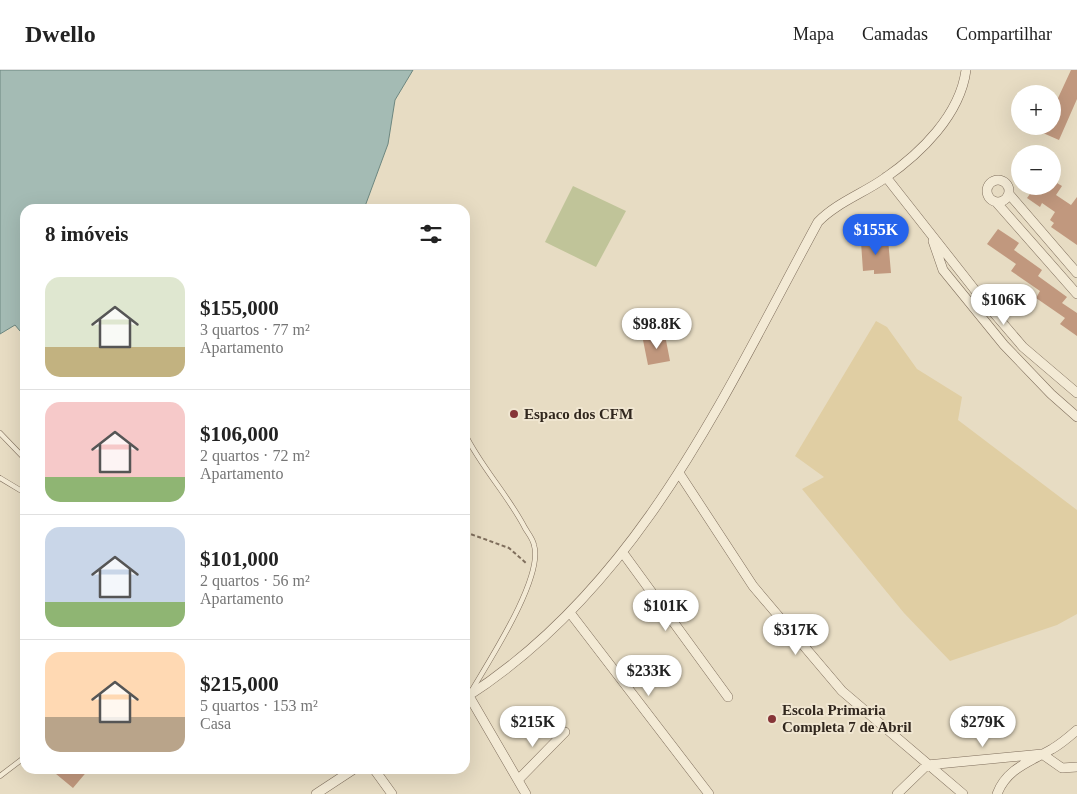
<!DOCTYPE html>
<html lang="pt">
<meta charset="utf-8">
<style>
:root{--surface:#fff;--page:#f2f2f2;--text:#222;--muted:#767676;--line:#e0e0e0;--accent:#2563eb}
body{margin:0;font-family:Georgia,serif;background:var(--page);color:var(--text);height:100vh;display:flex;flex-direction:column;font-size:19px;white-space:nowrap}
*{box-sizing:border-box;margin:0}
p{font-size:16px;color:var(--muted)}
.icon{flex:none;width:28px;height:28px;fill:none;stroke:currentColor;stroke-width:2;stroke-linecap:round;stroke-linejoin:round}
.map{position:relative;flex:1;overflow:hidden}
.drawer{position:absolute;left:20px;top:134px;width:450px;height:570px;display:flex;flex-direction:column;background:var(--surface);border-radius:15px;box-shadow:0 5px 20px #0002}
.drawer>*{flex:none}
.fabs{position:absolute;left:1011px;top:15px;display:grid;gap:10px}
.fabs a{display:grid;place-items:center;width:50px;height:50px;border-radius:50%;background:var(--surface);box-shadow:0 5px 20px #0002;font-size:25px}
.price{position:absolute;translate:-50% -42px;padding:0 11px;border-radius:18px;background:#fff;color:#222;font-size:16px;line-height:32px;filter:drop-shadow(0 1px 2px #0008)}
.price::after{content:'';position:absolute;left:50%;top:30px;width:15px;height:11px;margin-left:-8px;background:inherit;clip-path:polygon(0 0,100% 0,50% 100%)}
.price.current{background:var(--accent);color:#fff}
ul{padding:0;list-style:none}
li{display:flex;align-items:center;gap:15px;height:125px;padding:0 25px}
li+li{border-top:1px solid var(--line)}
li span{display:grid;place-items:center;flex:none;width:140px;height:100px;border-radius:15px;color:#555}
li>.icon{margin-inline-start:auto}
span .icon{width:60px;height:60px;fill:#fffc;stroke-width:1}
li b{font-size:21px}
h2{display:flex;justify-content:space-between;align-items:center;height:60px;padding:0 25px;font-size:21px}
header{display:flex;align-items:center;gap:30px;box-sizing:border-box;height:70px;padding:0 25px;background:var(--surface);border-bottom:1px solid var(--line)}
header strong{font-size:24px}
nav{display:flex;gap:28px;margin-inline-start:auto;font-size:18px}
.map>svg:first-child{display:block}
.green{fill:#c0c499}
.sand{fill:#e0cea3}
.water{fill:#a4bbb4;stroke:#6d8780}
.building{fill:#c1987e}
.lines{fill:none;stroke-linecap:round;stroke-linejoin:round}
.lane-casing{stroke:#7f6e5c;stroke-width:5.5}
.street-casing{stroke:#7f6e5c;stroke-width:10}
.path{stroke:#7f6e5c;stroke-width:2;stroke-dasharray:4 2.5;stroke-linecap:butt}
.lane{stroke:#f3ead5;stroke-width:4.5}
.street{stroke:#f3ead5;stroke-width:9}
.poi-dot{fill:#863437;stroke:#f0e6d1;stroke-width:2}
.labels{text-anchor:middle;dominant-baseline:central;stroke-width:4;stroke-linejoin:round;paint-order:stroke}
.poi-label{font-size:15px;font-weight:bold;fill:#31271e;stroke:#f0e6d1;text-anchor:start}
</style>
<header>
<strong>Dwello</strong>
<nav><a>Mapa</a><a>Camadas</a><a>Compartilhar</a></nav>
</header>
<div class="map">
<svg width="1077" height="724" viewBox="0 0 1077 724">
<rect width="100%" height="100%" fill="#e7dcc3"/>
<path class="green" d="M573,116L626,141L596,197L545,172Z"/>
<path class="sand" d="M876,251L887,257L917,299L962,327L958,350L1077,440V544L1057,555L950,591L904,543L802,419L824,407L795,386Z"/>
<path class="water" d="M0,0H413L395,30L388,74L364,139H25V261H20L15,255L0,264Z"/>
<path class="building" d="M1071,0H1077V29L1059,70L1043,63L1046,56H1052V41Z
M1052,110L1062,116L1056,125L1071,135L1077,127V175L1051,157L1054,153L1050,150L1055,142L1042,133L1040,137L1027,128L1030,124L1026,121L1030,116H1052Z
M998,159L1019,173L1014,180L1042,200L1038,206L1067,227L1062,233L1077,243V266L1060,254L1065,248L1036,228L1040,221L1011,201L1016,194L987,174Z
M888,169L891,203L874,204V200L863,201L861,172Z
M665,265L670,291L648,295L643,270Z
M50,699H89L73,718Z"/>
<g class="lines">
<g class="lane-casing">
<path id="lane" d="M0,363L25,389
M465,364C481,397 508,425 525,458C528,463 533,469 534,475C544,507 489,591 472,620
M0,408L25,423
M0,706L25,687"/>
</g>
<g class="street-casing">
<path id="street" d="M886,107L982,229L1023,277L1077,323
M987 121a11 11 0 1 1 22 0a11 11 0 1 1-22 0Z
M1009,124L1077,203
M996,132L1077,224
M933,171L943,200L1004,275L1051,324L1077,347
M679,403L753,516L842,621L963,724
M623,483L728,627
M571,544L709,724
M469,626L526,724
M465,628C639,517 723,327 818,152C836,133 864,123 885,108C921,83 960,45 966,0
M374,699L392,724
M518,710L565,662
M316,724L354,699
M897,724L927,695L1042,684L1062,698L1077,697
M997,724C1007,698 1030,692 1052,679C1061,674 1069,667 1077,660"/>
</g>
<path class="path" d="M465,462L509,478L526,493"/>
<use href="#lane" class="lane"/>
<use href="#street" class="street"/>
</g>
<g class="poi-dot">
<circle cx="514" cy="344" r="5"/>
<circle cx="772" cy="649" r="5"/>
</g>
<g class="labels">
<g class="poi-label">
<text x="524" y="344">Espaco dos CFM</text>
<text x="782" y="640">Escola Primaria<tspan x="782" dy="17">Completa 7 de Abril</tspan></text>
</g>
</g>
</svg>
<div class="fabs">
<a>+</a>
<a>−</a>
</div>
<b class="price current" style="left:876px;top:186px">$155K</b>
<b class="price" style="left:1004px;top:256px">$106K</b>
<b class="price" style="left:657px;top:280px">$98.8K</b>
<b class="price" style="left:666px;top:562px">$101K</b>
<b class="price" style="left:796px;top:586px">$317K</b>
<b class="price" style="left:649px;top:627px">$233K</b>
<b class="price" style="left:533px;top:678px">$215K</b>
<b class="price" style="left:983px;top:678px">$279K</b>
<section class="drawer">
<h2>8 imóveis<svg class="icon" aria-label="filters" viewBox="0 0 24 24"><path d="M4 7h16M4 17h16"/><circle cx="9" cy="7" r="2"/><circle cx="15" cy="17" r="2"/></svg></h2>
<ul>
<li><span style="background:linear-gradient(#dfe7d0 70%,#c2b280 0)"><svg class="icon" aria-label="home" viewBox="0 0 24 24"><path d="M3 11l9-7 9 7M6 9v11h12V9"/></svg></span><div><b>$155,000</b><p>3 quartos · 77 m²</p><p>Apartamento</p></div></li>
<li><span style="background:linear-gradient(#f6c9c9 75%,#8fb573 0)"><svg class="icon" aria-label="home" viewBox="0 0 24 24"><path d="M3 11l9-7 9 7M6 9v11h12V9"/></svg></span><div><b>$106,000</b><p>2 quartos · 72 m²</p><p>Apartamento</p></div></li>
<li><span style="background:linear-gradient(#c9d6e8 75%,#8fb573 0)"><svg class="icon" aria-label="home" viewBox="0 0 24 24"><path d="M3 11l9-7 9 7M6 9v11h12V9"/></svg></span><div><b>$101,000</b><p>2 quartos · 56 m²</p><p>Apartamento</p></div></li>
<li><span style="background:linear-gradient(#ffd9b3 65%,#b9a48a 0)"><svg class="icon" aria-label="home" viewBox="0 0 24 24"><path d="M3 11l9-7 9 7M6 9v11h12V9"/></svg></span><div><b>$215,000</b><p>5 quartos · 153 m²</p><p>Casa</p></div></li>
</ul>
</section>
</div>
